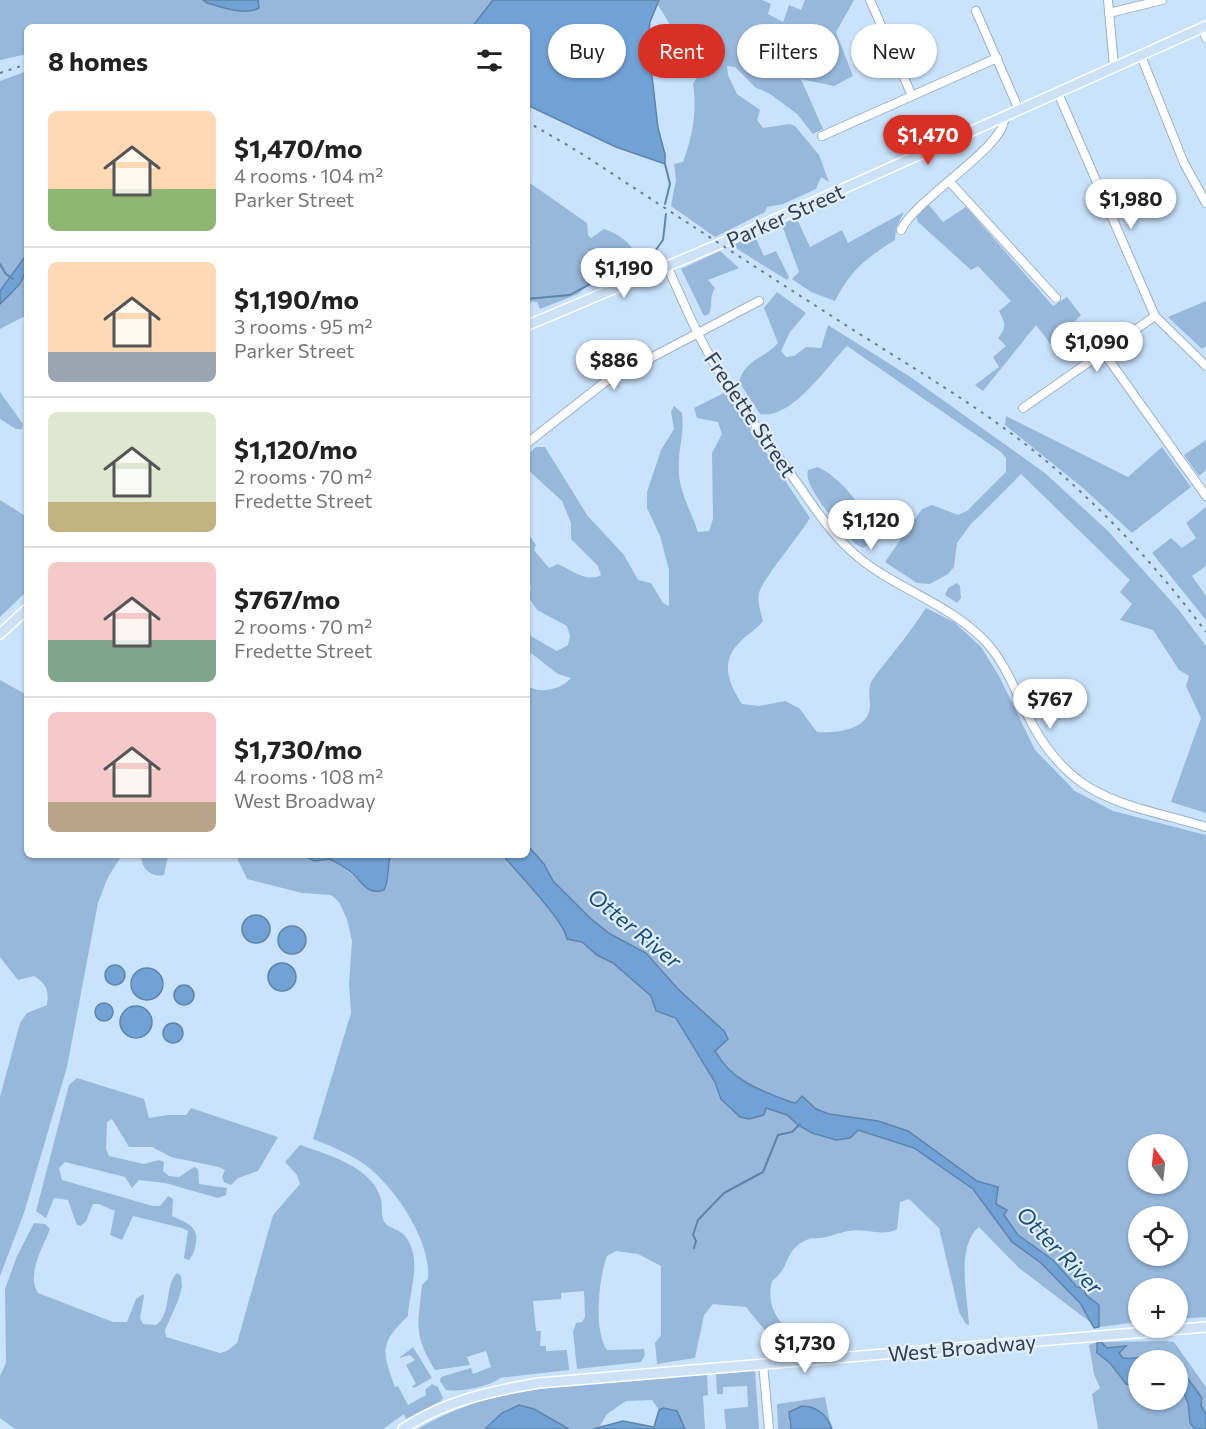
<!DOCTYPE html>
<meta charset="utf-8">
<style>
:root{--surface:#fff;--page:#f6f6f6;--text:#222;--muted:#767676;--line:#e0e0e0;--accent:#d93025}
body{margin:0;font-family:Commissioner,sans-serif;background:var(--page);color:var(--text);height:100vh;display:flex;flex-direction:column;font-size:22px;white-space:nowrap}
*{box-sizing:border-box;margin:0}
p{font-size:20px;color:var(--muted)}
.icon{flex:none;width:33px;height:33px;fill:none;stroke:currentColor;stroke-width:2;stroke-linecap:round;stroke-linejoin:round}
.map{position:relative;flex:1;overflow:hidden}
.side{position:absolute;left:24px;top:24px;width:506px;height:834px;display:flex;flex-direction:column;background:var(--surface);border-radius:9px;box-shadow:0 2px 4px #0004}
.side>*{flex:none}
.banner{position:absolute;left:548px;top:24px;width:568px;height:54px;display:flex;gap:12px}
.needle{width:39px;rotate:345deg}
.fabs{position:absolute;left:1128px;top:1134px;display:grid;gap:12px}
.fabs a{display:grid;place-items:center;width:60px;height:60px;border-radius:50%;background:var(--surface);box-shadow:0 2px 4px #0004;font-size:30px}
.price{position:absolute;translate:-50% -51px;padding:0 14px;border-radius:21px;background:#fff;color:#222;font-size:20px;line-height:39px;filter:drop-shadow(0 2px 3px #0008)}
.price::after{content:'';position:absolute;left:50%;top:36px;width:18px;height:14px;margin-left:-9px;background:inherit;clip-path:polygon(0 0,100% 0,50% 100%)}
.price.selected{background:var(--accent);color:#fff}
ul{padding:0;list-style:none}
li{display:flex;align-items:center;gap:18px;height:150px;padding:0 24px}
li+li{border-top:2px solid var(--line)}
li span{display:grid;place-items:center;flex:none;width:168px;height:120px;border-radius:9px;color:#555}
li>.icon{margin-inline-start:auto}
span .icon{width:72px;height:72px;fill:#fffc;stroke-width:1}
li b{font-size:26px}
h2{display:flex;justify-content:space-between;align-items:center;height:72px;padding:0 24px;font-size:26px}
.tag{padding:0 21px;border-radius:27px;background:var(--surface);box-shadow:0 2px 4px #0004;font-size:21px;line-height:54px}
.tag.selected{background:var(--accent);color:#fff}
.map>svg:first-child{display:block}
.green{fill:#97b8db;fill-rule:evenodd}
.water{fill:#70a2d6;stroke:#5e84ab;stroke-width:1.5}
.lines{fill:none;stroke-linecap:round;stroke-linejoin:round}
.stream{stroke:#5e84ab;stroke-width:2}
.minor-casing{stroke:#9ab1ca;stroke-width:10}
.major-casing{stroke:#fff;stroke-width:12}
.minor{stroke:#fff;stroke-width:8}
.major{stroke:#cee2f7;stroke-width:9}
.rail{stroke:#6d7c8c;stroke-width:2;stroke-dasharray:3 6;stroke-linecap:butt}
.labels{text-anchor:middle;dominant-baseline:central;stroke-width:4.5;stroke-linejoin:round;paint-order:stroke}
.street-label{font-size:21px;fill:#343d48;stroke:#e0efff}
.water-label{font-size:22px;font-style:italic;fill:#164c7d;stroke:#e0efff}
</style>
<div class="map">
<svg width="1206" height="1429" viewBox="0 0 1206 1429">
<rect width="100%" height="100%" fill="#cae3fd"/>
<path class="green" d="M0,0H493L472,27H228L198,25L182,27H27V54L0,60Z
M659,0H762L771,4L768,14L783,22L789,5L801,10L805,0H854L836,32L853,76L834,86L801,79L823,129L813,134L797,114L770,94L755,87L735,67L727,66L728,75L737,94L760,110L757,120L763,128L790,124L795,126L819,155L829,182L821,177L816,189L783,204L767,207L765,212L715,237L671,206L676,180L674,164L683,162C693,135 697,112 693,84L707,61L703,55L672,57L671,26L658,5Z
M27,71V254L0,291V81Z
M527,181L587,223L588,235L591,238L604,229C621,235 634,244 638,263L585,288L578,294L540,309L537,302L527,301Z
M928,204L943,222L966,207L1053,306L1067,297L1081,315L1066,330L1077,348L1062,359L1036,325L983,391L975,385L999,367L993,357L1006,346L998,338C1007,328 1005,322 999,311L1011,301L978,266L971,270L918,222L916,216Z
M904,212L896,228L895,240C867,257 849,272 835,301L811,292L792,279L799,272L782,225L796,217L810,247L842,230L848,243Z
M754,234L764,256L776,251L789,277L787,280L731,245Z
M720,251L739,268L708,280L715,288C709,297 713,305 709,314L704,316L681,269Z
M27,274V315L0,329V304L16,290Z
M777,292L806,313L790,332L781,351L786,357L794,356L806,347L821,348L828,325L912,378L1045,473L1108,531L1178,609L1206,646V813L1171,802L1201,718L1186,686L1189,676L1179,670L1153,630L1120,620L1132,604L1120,592L1130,580L1021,474L971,524L957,543L954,567L948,574L930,584L917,583L885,562L922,509L932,505L958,515L967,511L1006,472V458L1001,452L847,346C827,366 792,420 760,414L739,382C744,360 765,358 778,343L764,308Z
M1206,301V346L1202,349L1168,317Z
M0,392L23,424L22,429H16L0,419Z
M726,392L810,518C800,535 762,580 759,593C757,603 761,612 763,621C756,630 749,633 742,640C719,661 728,682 742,704L759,706L785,701L799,708L817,732C835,733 869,731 870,706C870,697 867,687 873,679C891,655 910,633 926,608L954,622L981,647L999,676L1035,750L1075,791L1113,811L1206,835V1317L1178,1319V1288H1138V1322L1099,1327L1087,1303L1020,1244L988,1200L913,1138L714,1081L721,1099L749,1119L764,1115L766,1108L787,1115L819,1136L839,1140L858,1130L914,1148L965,1182L983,1201L1012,1242L1041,1263L1080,1303L1090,1322L1019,1268L979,1227C955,1247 968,1297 969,1325L966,1324L959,1312L939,1228L909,1199L900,1202L897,1229C882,1237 865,1228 849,1231C835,1233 825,1240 811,1238C782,1249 792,1267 772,1281C764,1316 787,1326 806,1350L774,1352L767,1333L746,1307L713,1304L704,1315L695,1358L657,1364L655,1343L661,1335V1266L638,1254L616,1251L607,1256C599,1278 593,1331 607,1350L644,1349L645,1355L641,1362L577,1369L573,1332L576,1323L582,1322L585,1317L584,1291L561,1293V1299L533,1301L536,1331H541L540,1346H546V1351L567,1350L569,1370L500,1378C489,1387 461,1392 446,1390L440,1381L441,1377L471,1368L473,1374L491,1367L486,1351L467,1357L470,1365L435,1370C413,1334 418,1325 422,1285L428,1279C431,1245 402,1199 378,1176C361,1158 336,1148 313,1139L351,1013L349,984L352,941L347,919L339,902L331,895L302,893L247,879L236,856L206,855H278L307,857L314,861L330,859C345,868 356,877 367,889L387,865L391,855H526L527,686C541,694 560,690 571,678L558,674L527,650V634L557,651L568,645L570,636L567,626L537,610L529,598L531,586L527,581V532L536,545L534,550L549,568L558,564C571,570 587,583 601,575L598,566L571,539V523L562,501L527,469V455L536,447H545L587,515L624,555L638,580L651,583L663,603L669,606V570L660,536L647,508V492L661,450L674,429L671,412L674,406L682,413C685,434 677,452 679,474C680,492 692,514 698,532L709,531L713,519L712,453L722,434L718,422L697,418L694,408ZM1138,1144H1178V1184H1138ZM1138,1216H1178V1256H1138Z
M1006,416L1128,477L1162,447L1191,487L1132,533L1083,488L1005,425Z
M1206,440V470L1199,476L1184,455Z
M818,467C844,480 863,508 875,533L877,538L863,548L856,544C843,531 802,487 808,470Z
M0,500L27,517V591L0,617Z
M1206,507V566L1192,576L1206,596V620L1152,553L1171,538L1182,548L1196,538L1186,523Z
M957,583L960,586L961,598L957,603L945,595L948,588Z
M0,680L27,695V855H122L108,877L98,903L67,1067L24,1213L0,1276V1097L20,1023L27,1013L47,1005C49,991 47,984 34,976L18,980L0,957Z
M141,855H168L164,875C151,878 141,868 141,855Z
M77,1078L144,1099L149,1118L168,1115H186L191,1108L278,1137L258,1171L238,1178L231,1185L224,1182L222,1177L225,1170L219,1167L171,1157L152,1147H129L112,1119L107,1122L106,1149L109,1156L144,1164L159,1160L164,1162L163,1171L169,1176L179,1177L194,1167L198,1169L199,1184L227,1188L226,1195L218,1198L165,1183L139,1180L132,1188L125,1177L65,1162L59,1168L62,1180L153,1206H160L168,1196L173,1199L172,1216C185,1222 199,1226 196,1242C195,1249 194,1254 189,1260L184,1258L188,1231L182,1228L133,1216L122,1240L110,1235L115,1211L99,1204H93L86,1221L81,1226L77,1225L68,1200L54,1198L46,1218L36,1211L69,1085Z
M300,1145C326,1154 370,1166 380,1196C383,1203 381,1212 383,1219C385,1228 398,1228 404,1235C424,1258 409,1290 408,1316C379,1344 382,1351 395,1387L398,1386L408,1405L426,1395L425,1390L432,1384L438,1387L443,1398L441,1401L406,1419L404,1414L383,1429H15L0,1418V1376L6,1363L5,1289L17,1256L34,1223L45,1224L50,1229C43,1247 26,1275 38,1293L113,1322H127L136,1299L143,1294L144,1296L140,1318L143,1324L156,1325C172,1315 164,1285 177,1273L181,1276L182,1287L178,1301L165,1330L166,1337L220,1353L227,1351L237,1343L273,1215L300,1184L297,1175L285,1162Z
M1166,1341L1174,1342L1206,1387V1414L1201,1406L1203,1400L1183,1370L1178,1365V1360L1152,1354L1136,1358H1123L1119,1353L1125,1346L1107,1348L1101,1342Z
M1097,1342L1098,1355C1117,1360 1113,1383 1138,1387V1400H1178V1380L1188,1403L1189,1416L1195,1429H1098L1092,1394L1100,1388L1094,1374L1089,1345Z
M413,1347L432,1378L414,1388L412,1386L416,1384L406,1365L415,1360L410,1355L399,1358Z
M755,1371L759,1429H726L724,1409L748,1407L747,1386L723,1387V1394H717L716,1374Z
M707,1375L708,1395L703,1396L705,1429H685L677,1411L663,1408L659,1410L652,1400L626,1401L607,1414L600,1426L593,1429H569L534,1409L502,1413L485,1429H418C502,1378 613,1382 707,1375Z
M825,1397L830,1423L823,1415L788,1420L791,1429H778L777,1404Z"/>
<path class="water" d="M203,0H258L259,8C246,16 221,7 207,3Z
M493,0H659L650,22L648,41L658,128L665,154V164L616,147L527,105L526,27H472Z
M27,254C27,283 18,286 0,304V291Z
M527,845L544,864L553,881L590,918L610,934L646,953L678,989L724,1031L728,1039L715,1051C732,1081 759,1090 791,1102L796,1103L802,1096L816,1109L829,1114L878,1121L908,1131L977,1181L998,1187L996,1204L1007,1210L1004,1215L1018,1235L1053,1260L1077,1287L1084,1288L1086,1295L1099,1305V1327L1094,1328L1080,1303L1041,1263L1012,1242L973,1189L914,1148L858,1130L850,1138L836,1140L812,1133L798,1125L787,1115L766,1108L764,1115L749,1119L740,1117L721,1099L715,1082L676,1018L656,1011L651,996L613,963L597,955L582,942L567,939C564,920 518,874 503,855H526Z
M278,855H391C386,868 390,878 384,890C367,896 362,881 352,873C345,867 337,863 330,859L314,861L307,857Z
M242 929a14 14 0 1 1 28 0a14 14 0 1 1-28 0Z
M278 940a14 14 0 1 1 28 0a14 14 0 1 1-28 0Z
M268 977a14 14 0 1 1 28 0a14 14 0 1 1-28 0Z
M105 975a10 10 0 1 1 20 0a10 10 0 1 1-20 0Z
M131 984a16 16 0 1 1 32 0a16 16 0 1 1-32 0Z
M174 995a10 10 0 1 1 20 0a10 10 0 1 1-20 0Z
M95 1012a9 9 0 1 1 18 0a9 9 0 1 1-18 0Z
M120 1022a16 16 0 1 1 32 0a16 16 0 1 1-32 0Z
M163 1033a10 10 0 1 1 20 0a10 10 0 1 1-20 0Z
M1097,1342H1101L1107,1348L1126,1346L1119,1353L1123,1358C1141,1361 1154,1349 1171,1360H1138V1368L1131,1370L1138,1373V1387L1126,1384L1110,1363L1097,1353Z
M1178,1365L1202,1398L1201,1406L1206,1414V1429H1195L1190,1423L1188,1403L1178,1380Z
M519,1405L534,1409L569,1429H485L502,1413Z
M802,1406C816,1406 828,1415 832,1429H791L789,1412Z
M663,1408L677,1411L685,1429H593L623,1421L654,1427L659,1410Z"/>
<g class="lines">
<path class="stream" d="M665,204L670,184L665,164
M0,264L6,274L13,279
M526,299L570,295L613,271L650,258L663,240L666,214
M694,1248L696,1241L693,1235L698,1220L724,1193L763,1172L778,1135L792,1132L800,1124"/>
<g class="minor-casing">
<path id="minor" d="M870,0L912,96
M1108,0L1114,66
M976,11L1019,110
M1109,13L1162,0
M1202,28L1206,38
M1141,56L1184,163L1206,203
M1058,93L1155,316L1206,366
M822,136L997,58
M949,181L1056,298
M901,230C915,199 1008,145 1004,117
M667,266C683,301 697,336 717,368C739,405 765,438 790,473C811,502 830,534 858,557C897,589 947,603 983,639C1006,662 1016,694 1031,722C1074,803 1127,803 1206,827
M1104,353L1206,496
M1023,408L1155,316
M526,444L605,382L759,301
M763,1364L769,1429"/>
</g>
<g class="major-casing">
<path id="major" d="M526,326L729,240L1206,26
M0,634L27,609
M403,1429C444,1401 491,1391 539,1383L1206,1327"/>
</g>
<use href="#minor" class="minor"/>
<use href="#major" class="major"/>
<path class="rail" d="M0,73L27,64
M526,121L579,152C662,206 744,260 827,313C900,361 978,404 1045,460C1105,511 1159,569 1206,632"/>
</g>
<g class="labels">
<g class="street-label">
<text transform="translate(785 215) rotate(-24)">Parker Street</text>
<text transform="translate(751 414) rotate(56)">Fredette Street</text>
<text transform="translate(962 1347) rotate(-5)">West Broadway</text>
</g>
<g class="water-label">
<text transform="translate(635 928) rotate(39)">Otter River</text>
<text transform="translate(1060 1250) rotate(46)">Otter River</text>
</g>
</g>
</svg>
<div class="fabs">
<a><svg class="needle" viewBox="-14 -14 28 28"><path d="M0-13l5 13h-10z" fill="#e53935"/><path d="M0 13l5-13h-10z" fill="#767676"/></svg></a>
<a><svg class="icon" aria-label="locate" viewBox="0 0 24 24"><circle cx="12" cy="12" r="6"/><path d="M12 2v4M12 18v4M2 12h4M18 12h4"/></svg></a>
<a>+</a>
<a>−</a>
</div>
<b class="price selected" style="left:928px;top:166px">$1,470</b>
<b class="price" style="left:1131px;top:230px">$1,980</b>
<b class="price" style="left:624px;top:299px">$1,190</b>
<b class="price" style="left:1097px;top:373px">$1,090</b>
<b class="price" style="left:614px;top:391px">$886</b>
<b class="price" style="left:871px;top:551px">$1,120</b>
<b class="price" style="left:1050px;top:730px">$767</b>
<b class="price" style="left:805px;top:1374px">$1,730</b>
<div class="banner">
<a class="tag">Buy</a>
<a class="tag selected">Rent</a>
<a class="tag">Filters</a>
<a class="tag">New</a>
</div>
<section class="side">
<h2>8 homes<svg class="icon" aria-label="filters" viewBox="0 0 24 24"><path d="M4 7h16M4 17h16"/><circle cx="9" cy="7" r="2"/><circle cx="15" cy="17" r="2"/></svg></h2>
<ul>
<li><span style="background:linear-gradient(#ffd9b3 65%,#8fb573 0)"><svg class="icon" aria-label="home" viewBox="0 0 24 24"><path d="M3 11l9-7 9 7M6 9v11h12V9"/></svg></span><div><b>$1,470/mo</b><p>4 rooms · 104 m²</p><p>Parker Street</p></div></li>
<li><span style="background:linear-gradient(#ffd9b3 75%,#9aa5b1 0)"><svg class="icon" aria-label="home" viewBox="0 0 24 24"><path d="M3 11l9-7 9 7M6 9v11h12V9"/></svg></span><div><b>$1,190/mo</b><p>3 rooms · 95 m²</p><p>Parker Street</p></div></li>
<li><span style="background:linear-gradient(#dfe7d0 75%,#c2b280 0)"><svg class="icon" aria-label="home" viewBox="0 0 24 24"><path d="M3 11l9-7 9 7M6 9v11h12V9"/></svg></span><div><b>$1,120/mo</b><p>2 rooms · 70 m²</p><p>Fredette Street</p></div></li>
<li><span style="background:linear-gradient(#f6c9c9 65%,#7fa58c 0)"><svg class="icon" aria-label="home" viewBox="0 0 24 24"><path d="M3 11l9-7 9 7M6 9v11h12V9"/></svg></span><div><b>$767/mo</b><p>2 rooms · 70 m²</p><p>Fredette Street</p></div></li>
<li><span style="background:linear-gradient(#f6c9c9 75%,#b9a48a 0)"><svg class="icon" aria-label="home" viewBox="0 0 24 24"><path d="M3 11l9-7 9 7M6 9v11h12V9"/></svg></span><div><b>$1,730/mo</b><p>4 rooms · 108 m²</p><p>West Broadway</p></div></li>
</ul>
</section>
</div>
